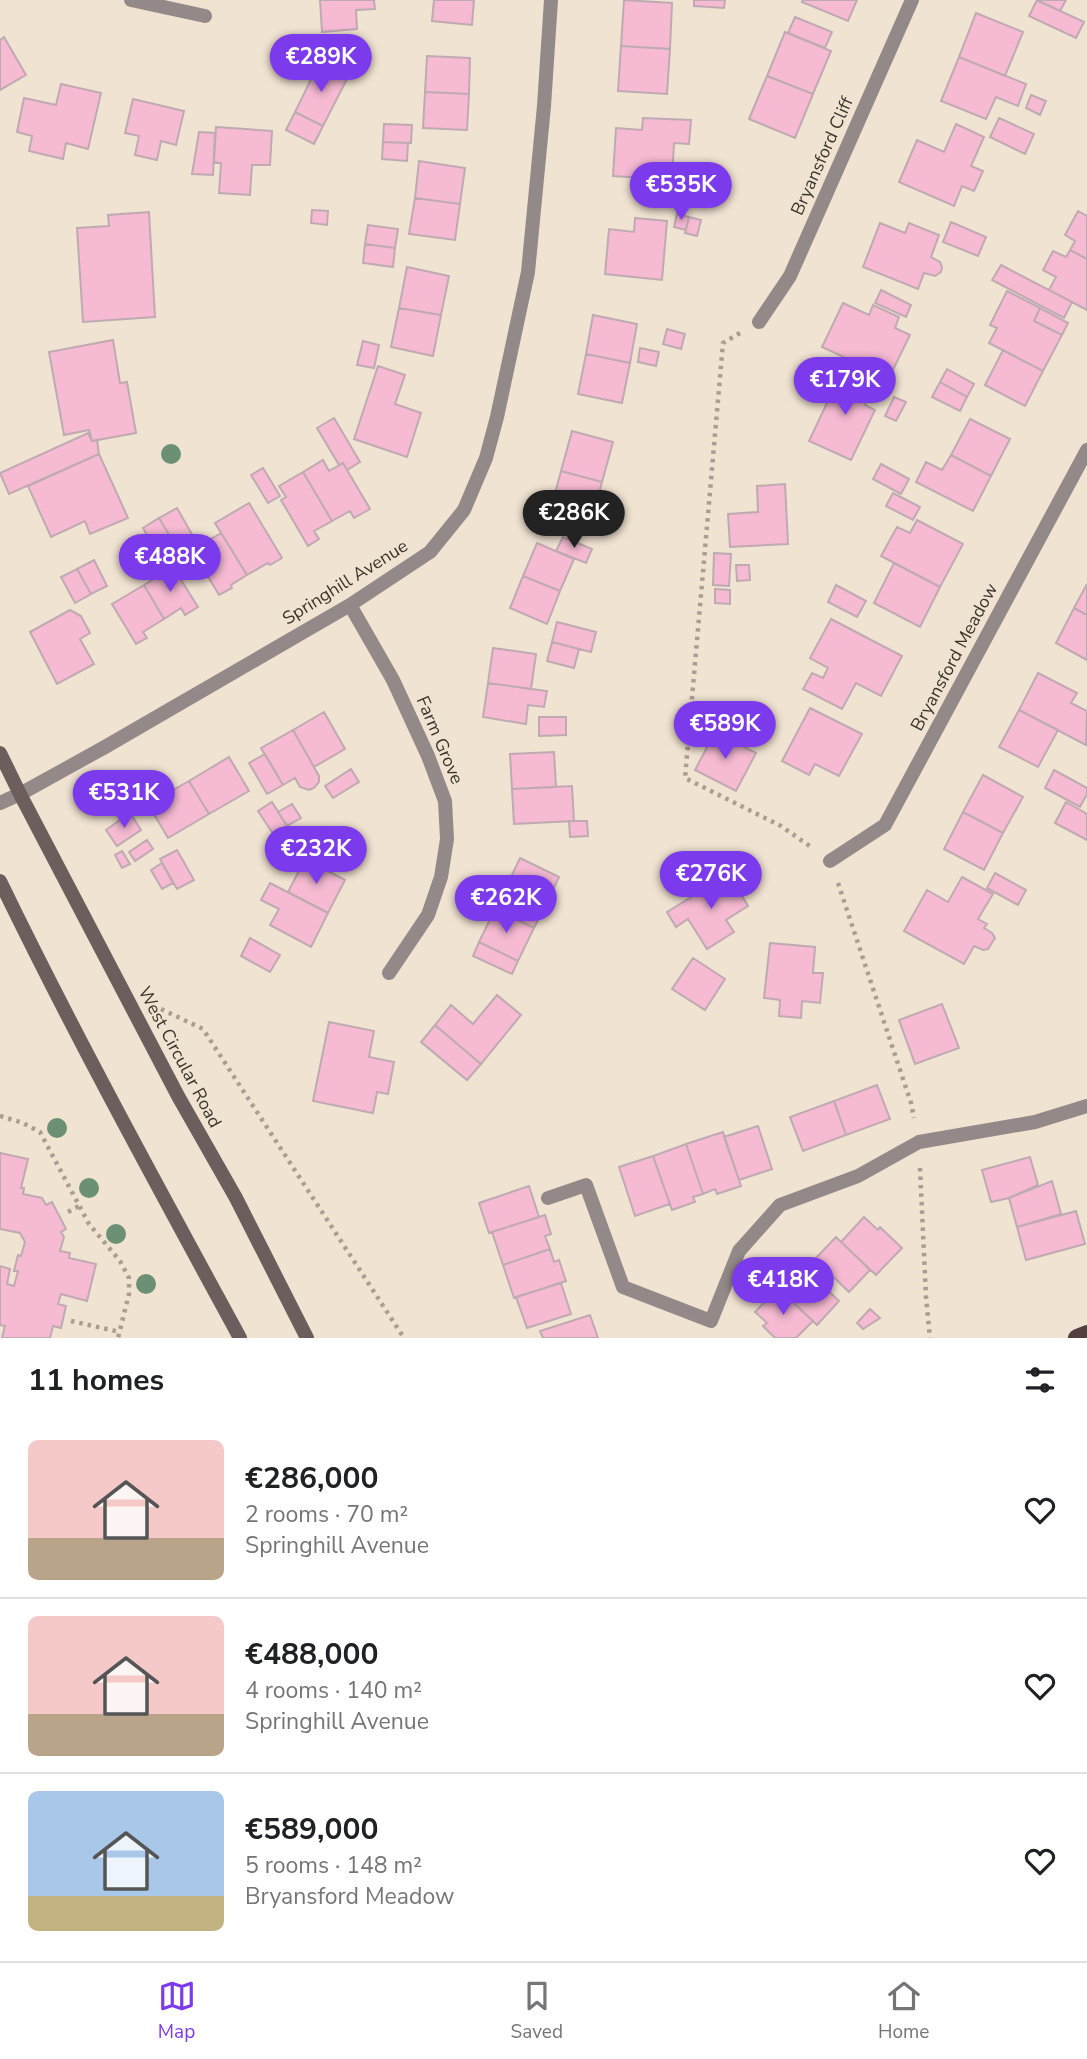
<!DOCTYPE html>
<meta charset="utf-8">
<style>
:root{--surface:#fff;--page:#f6f6f6;--text:#202124;--muted:#757577;--line:#e0e0e0;--accent:#7c3aed}
body{margin:0;font-family:"Nunito Sans",sans-serif;background:var(--page);color:var(--text);height:100vh;display:flex;flex-direction:column;font-size:26px;white-space:nowrap}
*{box-sizing:border-box;margin:0}
p{font-size:23px;color:var(--muted)}
.icon{flex:none;width:38px;height:38px;fill:none;stroke:currentColor;stroke-width:2;stroke-linecap:round;stroke-linejoin:round}
.map{position:relative;height:1338px;overflow:hidden}
.panel{display:flex;flex-direction:column;background:var(--surface);flex:1}
.panel>*{flex:none}
.price{position:absolute;translate:-50% -60px;padding:0 16px;border-radius:24px;background:var(--accent);color:#fff;font-size:23px;line-height:46px;filter:drop-shadow(0 2px 4px #0008)}
.price::after{content:'';position:absolute;left:50%;top:42px;width:21px;height:16px;margin-left:-10px;background:inherit;clip-path:polygon(0 0,100% 0,50% 100%)}
.price.selected{background:#222;color:#fff}
ul{padding:0;list-style:none}
li{display:flex;align-items:center;gap:21px;height:175px;padding:0 28px}
li+li{border-top:2px solid var(--line)}
li span{display:grid;place-items:center;flex:none;width:196px;height:140px;border-radius:10px;color:#555}
li>.icon{margin-inline-start:auto}
span .icon{width:84px;height:84px;fill:#fffc;stroke-width:1}
li b{font-size:30px}
h2{display:flex;justify-content:space-between;align-items:center;height:84px;padding:0 28px;font-size:30px}
.tab-bar{display:flex;justify-content:space-around;align-items:center;height:98px;border-top:2px solid var(--line);background:var(--surface);font-size:19px;color:var(--muted)}
.tab-bar a{display:grid;justify-items:center;gap:4px}
.tab-bar .selected{color:var(--accent)}
.map>svg:first-child{display:block}
.building{fill:#f6bad3;stroke:#bfaab2;stroke-width:2}
.lines{fill:none;stroke-linecap:round;stroke-linejoin:round}
.path{stroke:#a99e91;stroke-width:4.5;stroke-dasharray:3.5 5;stroke-linecap:butt}
.street{stroke:#938988;stroke-width:14}
.secondary{stroke:#6c5e5c;stroke-width:14}
.primary{stroke:#51403e;stroke-width:18}
.tree{fill:#6c9074}
.labels{text-anchor:middle;dominant-baseline:central;stroke-width:5;stroke-linejoin:round;paint-order:stroke}
.street-label{font-size:18px;fill:#3b352e;stroke:#f1e3d2}
</style>
<div class="map">
<svg width="1087" height="1338" viewBox="0 0 1087 1338">
<rect width="100%" height="100%" fill="#f1e3d2"/>
<path class="building" d="M320,0H374L375,9L356,10L357,29L322,32Z
M434,0H474L472,25L432,21Z
M624,0L672,3L670,49L621,46Z
M694,0H725L724,8L694,6Z
M803,0H857L848,21L802,2Z
M1036,0H1066L1060,11Z
M1037,0L1084,22L1076,38L1029,16Z
M976,13L1023,32L1005,76L959,57Z
M795,17L832,32L825,48L788,33Z
M785,32L831,51L813,94L767,76Z
M4,37L26,75L0,90V40Z
M621,46L670,49L667,94L618,91Z
M427,56L470,58L469,94L425,92Z
M959,57L1026,84L1018,106L996,97L986,119L941,101Z
M319,63L348,77L323,126L295,112Z
M767,76L813,94L795,138L749,119Z
M61,84L101,93L88,149L66,143L63,159L29,151L32,136L17,132L24,98L56,105Z
M425,92L469,94L467,130L423,128Z
M1031,95L1046,101L1040,115L1026,108Z
M133,99L184,111L176,145L161,141L157,160L135,155L139,136L125,133Z
M295,112L323,126L314,144L286,130Z
M643,118L691,120L689,144L674,143L672,180L613,176L616,128L642,130Z
M999,118L1034,134L1025,154L990,137Z
M384,124L412,125L411,143L383,142Z
M956,124L984,137L971,166L983,171L974,191L962,186L954,206L899,182L917,140L944,152Z
M216,127L272,131L270,165H252L250,195L219,193L221,163L214,162Z
M199,132L215,133L213,175L192,174Z
M383,142L408,143L407,161L382,159Z
M419,161L465,168L460,204L415,198Z
M415,198L460,204L455,240L409,234Z
M312,210L328,211L327,225L311,223Z
M1078,211L1087,216V259L1070,250L1075,241L1065,235Z
M149,212L155,317L83,322L77,228L109,226L108,215Z
M677,214L689,217L686,230L674,227Z
M689,217L701,220L697,236L685,233Z
M635,218L667,221L662,280L605,274L609,229L634,232Z
M951,222L986,237L978,256L943,242Z
M880,223L905,233L909,223L939,235L931,257L940,262L942,267L941,272L935,276L924,273L918,289L863,267Z
M368,225L398,229L395,248L365,244Z
M365,244L395,248L393,267L363,263Z
M1070,250L1087,259V310L1049,290L1056,277L1043,270L1053,251L1066,257Z
M1001,265L1072,302L1064,318L992,280Z
M407,267L449,276L441,315L399,308Z
M881,290L911,305L906,317L875,303Z
M1007,291L1040,308L1034,321L1062,335L1043,371L989,343L997,328L990,325Z
M843,303L869,315L873,305L899,317L895,328L910,335L889,378L822,347Z
M399,308L441,315L433,356L391,347Z
M1040,308L1068,323L1062,335L1034,321Z
M593,315L637,324L630,363L586,354Z
M667,329L685,334L681,349L663,344Z
M113,340L120,383L127,382L136,433L92,441L89,430L64,435L49,352Z
M363,341L379,345L374,368L357,365Z
M640,348L659,352L656,366L638,362Z
M1003,350L1043,371L1025,406L985,385Z
M586,354L630,363L622,403L578,394Z
M378,366L405,375L395,404L421,413L407,457L354,439Z
M947,369L974,384L967,397L940,382Z
M842,371L874,386L865,405L875,410L851,460L809,441Z
M940,382L967,397L960,411L932,397Z
M894,397L906,402L896,421L885,416Z
M334,418L360,462L347,470L343,463L339,465L317,428Z
M970,419L1010,439L991,476L951,455Z
M572,431L613,442L602,482L561,471Z
M88,433L92,441L97,440L99,454L9,494L0,473Z
M99,454L128,518L90,534L85,521L51,537L28,486Z
M951,455L991,476L973,511L916,482L926,462L942,470Z
M323,460L329,471L343,463L370,509L354,518L350,511L332,521L303,472Z
M881,464L909,479L901,494L873,479Z
M263,468L280,496L268,503L251,475Z
M561,471L602,482L591,522L550,512Z
M303,472L332,521L314,531L319,539L308,546L281,500L286,497L279,486Z
M785,484L788,544L730,547L728,514L758,512L757,486Z
M893,493L920,507L913,520L886,506Z
M249,503L282,558L270,565L268,563L247,575L215,523Z
M177,508L194,538L177,548L159,518Z
M159,518L177,548L160,558L143,528Z
M917,520L963,544L940,587L881,556L897,527L910,533Z
M221,533L247,575L231,585L232,588L219,595L192,550Z
M563,537L592,549L586,563L556,551Z
M537,543L574,559L560,591L523,576Z
M714,553L731,554L729,586L713,585Z
M94,560L107,586L91,594L77,569Z
M894,563L940,587L920,627L874,603Z
M736,565H749L750,580L737,581Z
M173,567L198,607L185,615L181,608L164,619L144,585Z
M77,569L91,594L75,603L61,577Z
M523,576L560,591L547,624L510,608Z
M1087,584V615L1074,608Z
M144,585L164,619L143,632L147,638L136,644L112,604Z
M836,585L866,601L857,617L828,602Z
M715,589L730,590V604L715,603Z
M1074,608L1087,615V660L1056,643Z
M70,610L81,616L90,633L80,639L94,664L57,684L30,632Z
M831,619L902,656L881,696L856,683L842,709L803,689L812,673L823,678L828,668L810,658Z
M557,622L596,632L591,652L552,642Z
M552,642L579,649L574,668L547,661Z
M493,648L536,654L531,689L488,683Z
M1038,673L1077,693L1071,703L1087,711L1086,745L1019,710Z
M488,683L547,691L544,707L528,705L526,724L483,717Z
M810,708L862,734L839,776L815,764L809,775L782,761Z
M1019,710L1058,730L1038,767L999,747Z
M324,712L345,749L314,767L293,730Z
M539,717H566V735L539,736Z
M293,730L319,776V782L314,788L309,790L300,787L295,778L283,785L261,748Z
M715,732L756,753L736,791L695,770Z
M554,752L556,787L512,789L510,754Z
M265,754L283,785L267,794L249,763Z
M229,757L249,791L209,814L189,781Z
M351,769L359,782L333,798L325,786Z
M1054,770L1087,788V794L1080,807L1045,788Z
M983,775L1023,797L1003,833L963,812Z
M189,781L209,814L168,838L148,804Z
M572,786L574,821L514,824L512,789Z
M272,802L287,826L274,835L258,811Z
M1066,802L1087,814V840L1055,823Z
M292,804L301,818L287,826L278,812Z
M963,812L1003,833L984,870L944,849Z
M130,813L141,830L117,846L106,830Z
M569,821H587L588,836L570,837Z
M321,827L349,841L332,873L305,859Z
M147,840L153,849L135,861L129,852Z
M177,850L194,880L177,889L160,859Z
M122,851L130,864L122,868L115,855Z
M520,858L559,877L550,896L511,877Z
M305,859L345,880L328,913L288,892Z
M162,863L173,883L162,889L151,870Z
M995,873L1026,890L1018,905L987,888Z
M729,874L748,906L726,920L734,932L707,949L688,919L676,927L667,912Z
M511,877L550,896L534,928L495,909Z
M962,877L993,894L978,919L987,924L984,928L992,933L995,938L988,949L983,950L974,946L964,964L904,931L927,890L948,902Z
M270,883L328,913L311,947L270,925L279,909L261,900Z
M495,909L534,928L518,961L479,942Z
M250,938L280,955L270,972L241,956Z
M479,942L518,961L512,974L473,956Z
M770,943L815,947L813,973H823L820,1003L802,1001L801,1018L779,1016L780,1000L764,998Z
M693,958L725,979L705,1010L672,989Z
M497,995L521,1015L481,1064L435,1025L451,1005L473,1024Z
M942,1004L959,1048L915,1064L899,1020Z
M329,1022L374,1031L369,1057L394,1062L388,1094L377,1092L373,1113L313,1101Z
M435,1025L481,1064L467,1080L421,1042Z
M877,1085L890,1119L846,1135L834,1101Z
M834,1101L846,1135L803,1151L790,1117Z
M758,1126L772,1169L739,1180L724,1137Z
M723,1132L741,1186L717,1194L715,1189L703,1194L686,1144Z
M686,1144L703,1194L693,1197L695,1202L672,1210L653,1156Z
M0,1153L28,1159L21,1188H24L23,1194L42,1198L46,1205L52,1202L66,1229L61,1232L64,1237L60,1251L70,1253L69,1258L96,1264L87,1301L61,1294L58,1304L66,1306L61,1328L53,1326L50,1338H2L5,1326L0,1325V1266L10,1269L7,1284L14,1286L18,1271H14L18,1255L21,1256L25,1242L20,1233L0,1229Z
M653,1156L670,1204L635,1216L619,1167Z
M1030,1157L1038,1185L1009,1198L991,1202L982,1170Z
M1052,1181L1061,1214L1017,1227L1009,1198Z
M529,1186L539,1217L489,1233L479,1203Z
M1076,1211L1085,1244L1026,1260L1017,1227Z
M545,1215L551,1234L545,1236L550,1249L503,1265L492,1232Z
M864,1217L878,1230L880,1227L902,1248L876,1275L841,1242Z
M836,1237L870,1270L849,1292L815,1259Z
M550,1249L554,1262L559,1260L566,1281L514,1298L503,1265Z
M804,1267L839,1301L817,1325L781,1291Z
M561,1283L571,1314L527,1328L516,1297Z
M778,1288L813,1321L796,1338H775L763,1326L767,1323L755,1312Z
M870,1309L880,1318L863,1329L857,1323Z
M590,1315L598,1338H543L540,1331Z"/>
<g class="lines">
<path class="path" d="M740,333L723,343L685,778L781,826L811,847
M838,883L911,1103L914,1118
M161,1009L203,1029L404,1338
M0,1116L23,1123L40,1132L89,1224L120,1261L129,1278V1294L118,1338
M920,1168L926,1297L930,1338
M68,1212L79,1206
M71,1321L120,1332"/>
<path class="street" d="M131,0L205,16
M759,322L790,276L912,0
M350,605L393,680L428,756L445,801L447,839L441,877L428,915L389,973
M0,803L20,794L105,747L350,605L430,552L464,510L486,458L497,417L528,272L544,106L551,0
M830,861L885,825L1087,450
M548,1198L586,1185L623,1287L711,1321L739,1251L780,1205L858,1176L919,1142L1035,1122L1087,1106"/>
<path class="secondary" d="M0,753L20,794L178,1096L236,1198L307,1338
M0,881C75,1036 158,1187 240,1338"/>
<path class="primary" d="M1077,1338L1087,1334"/>
</g>
<g class="tree">
<circle cx="171" cy="454" r="10"/>
<circle cx="57" cy="1128" r="10"/>
<circle cx="89" cy="1188" r="10"/>
<circle cx="116" cy="1234" r="10"/>
<circle cx="146" cy="1284" r="10"/>
</g>
<g class="labels">
<g class="street-label">
<text transform="translate(822 156) rotate(-66)">Bryansford Cliff</text>
<text transform="translate(345 582) rotate(-32)">Springhill Avenue</text>
<text transform="translate(954 657) rotate(-62)">Bryansford Meadow</text>
<text transform="translate(440 740) rotate(67)">Farm Grove</text>
<text transform="translate(180 1057) rotate(62)">West Circular Road</text>
</g>
</g>
</svg>
<b class="price" style="left:321px;top:94px">€289K</b>
<b class="price" style="left:681px;top:222px">€535K</b>
<b class="price" style="left:845px;top:417px">€179K</b>
<b class="price selected" style="left:574px;top:550px">€286K</b>
<b class="price" style="left:170px;top:594px">€488K</b>
<b class="price" style="left:725px;top:761px">€589K</b>
<b class="price" style="left:124px;top:830px">€531K</b>
<b class="price" style="left:316px;top:886px">€232K</b>
<b class="price" style="left:711px;top:911px">€276K</b>
<b class="price" style="left:506px;top:935px">€262K</b>
<b class="price" style="left:783px;top:1317px">€418K</b>
</div>
<section class="panel">
<h2>11 homes<svg class="icon" aria-label="filters" viewBox="0 0 24 24"><path d="M4 7h16M4 17h16"/><circle cx="9" cy="7" r="2"/><circle cx="15" cy="17" r="2"/></svg></h2>
<ul>
<li><span style="background:linear-gradient(#f6c9c9 70%,#b9a48a 0)"><svg class="icon" aria-label="home" viewBox="0 0 24 24"><path d="M3 11l9-7 9 7M6 9v11h12V9"/></svg></span><div><b>€286,000</b><p>2 rooms · 70 m²</p><p>Springhill Avenue</p></div><svg class="icon" aria-label="heart" viewBox="0 0 24 24"><path d="M12 20l-8-8c-3-5 5-10 8-4 3-6 11-1 8 4z"/></svg></li>
<li><span style="background:linear-gradient(#f6c9c9 70%,#b9a48a 0)"><svg class="icon" aria-label="home" viewBox="0 0 24 24"><path d="M3 11l9-7 9 7M6 9v11h12V9"/></svg></span><div><b>€488,000</b><p>4 rooms · 140 m²</p><p>Springhill Avenue</p></div><svg class="icon" aria-label="heart" viewBox="0 0 24 24"><path d="M12 20l-8-8c-3-5 5-10 8-4 3-6 11-1 8 4z"/></svg></li>
<li><span style="background:linear-gradient(#a9c7e8 75%,#c2b280 0)"><svg class="icon" aria-label="home" viewBox="0 0 24 24"><path d="M3 11l9-7 9 7M6 9v11h12V9"/></svg></span><div><b>€589,000</b><p>5 rooms · 148 m²</p><p>Bryansford Meadow</p></div><svg class="icon" aria-label="heart" viewBox="0 0 24 24"><path d="M12 20l-8-8c-3-5 5-10 8-4 3-6 11-1 8 4z"/></svg></li>
</ul>
</section>
<nav class="tab-bar">
<a class="selected"><svg class="icon" aria-label="map" viewBox="0 0 24 24"><path d="M3 6l6-2 6 2 6-2v14l-6 2-6-2-6 2zM9 4v14M15 6v14"/></svg>Map</a>
<a><svg class="icon" aria-label="saved" viewBox="0 0 24 24"><path d="M7 4h10v16l-5-4-5 4z"/></svg>Saved</a>
<a><svg class="icon" aria-label="home" viewBox="0 0 24 24"><path d="M3 11l9-7 9 7M6 9v11h12V9"/></svg>Home</a>
</nav>
